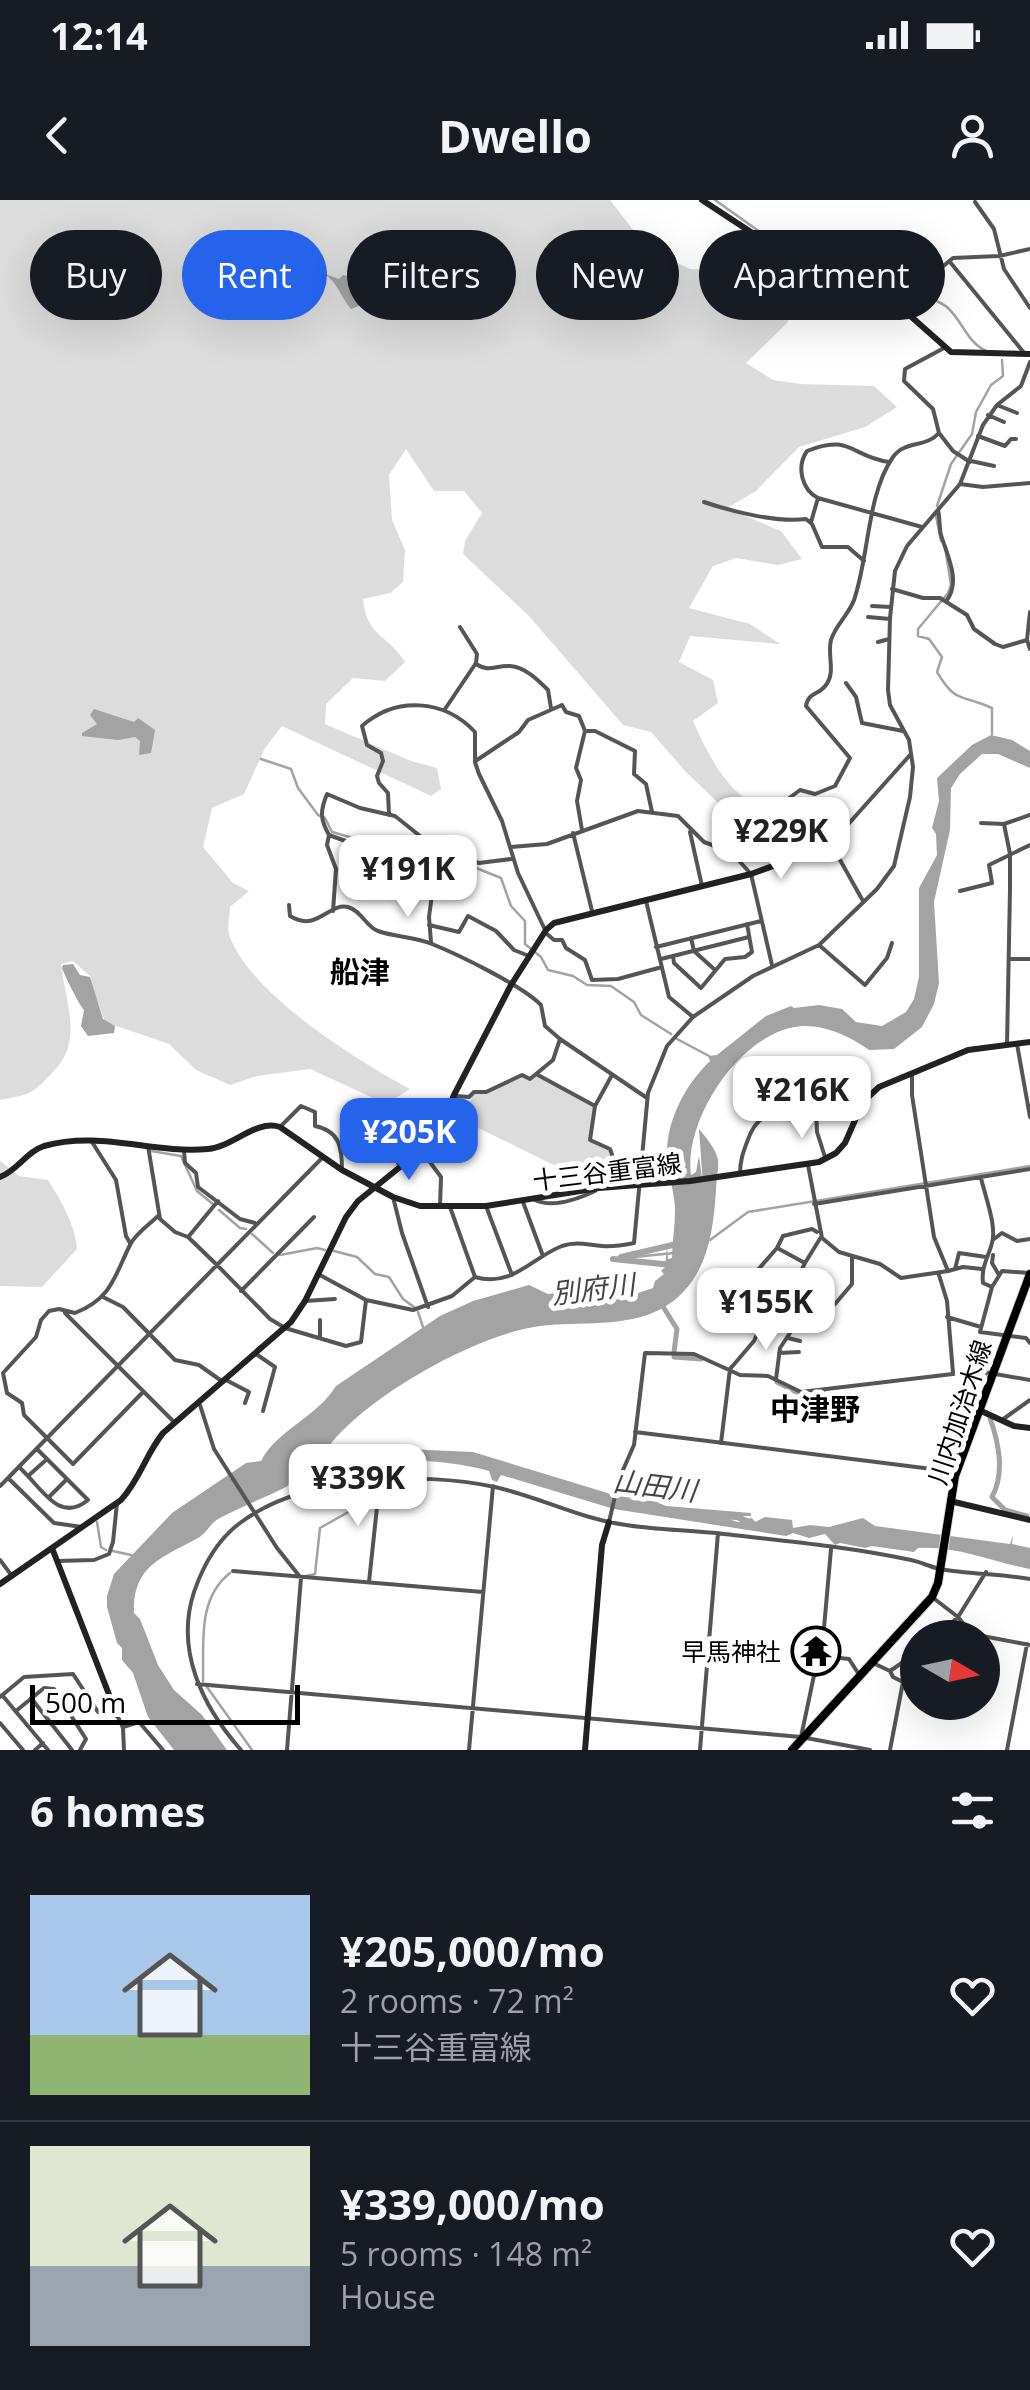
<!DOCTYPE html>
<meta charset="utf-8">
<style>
:root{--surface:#171b24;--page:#20242c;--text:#f1f3f6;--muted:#9ea1a6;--line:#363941;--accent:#2563eb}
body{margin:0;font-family:"Open Sans","Noto Sans JP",sans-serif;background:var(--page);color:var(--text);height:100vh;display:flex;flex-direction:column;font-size:38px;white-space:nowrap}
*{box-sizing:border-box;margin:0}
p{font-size:32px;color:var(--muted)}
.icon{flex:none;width:55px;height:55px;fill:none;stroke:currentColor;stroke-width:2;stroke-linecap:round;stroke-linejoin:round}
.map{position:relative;height:1550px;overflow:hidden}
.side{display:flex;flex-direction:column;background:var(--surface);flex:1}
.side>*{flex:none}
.hud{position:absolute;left:30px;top:30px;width:970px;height:90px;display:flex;gap:20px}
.needle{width:65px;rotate:99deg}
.tools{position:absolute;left:900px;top:1420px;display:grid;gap:20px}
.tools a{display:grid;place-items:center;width:100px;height:100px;border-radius:50%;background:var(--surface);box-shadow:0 10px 40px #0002;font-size:50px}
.scale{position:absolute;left:30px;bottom:25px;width:270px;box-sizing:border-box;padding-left:10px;border:5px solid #000;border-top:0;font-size:28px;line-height:35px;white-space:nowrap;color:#000;-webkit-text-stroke:8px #fff;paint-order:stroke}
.price{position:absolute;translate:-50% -85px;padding:0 22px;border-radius:20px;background:#fff;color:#222;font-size:32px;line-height:65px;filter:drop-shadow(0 2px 5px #0008)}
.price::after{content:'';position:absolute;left:50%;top:60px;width:30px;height:22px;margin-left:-15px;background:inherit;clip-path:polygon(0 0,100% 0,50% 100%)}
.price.active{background:var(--accent);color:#fff}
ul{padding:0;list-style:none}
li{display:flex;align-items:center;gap:30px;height:250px;padding:0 30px}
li+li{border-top:2px solid var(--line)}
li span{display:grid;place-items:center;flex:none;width:280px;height:200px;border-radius:0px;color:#555}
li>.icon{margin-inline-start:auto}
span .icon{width:120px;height:120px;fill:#fffc;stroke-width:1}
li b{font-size:42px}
h2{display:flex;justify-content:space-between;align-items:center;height:120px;padding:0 30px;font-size:42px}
.pill{padding:0 35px;border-radius:45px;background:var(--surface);box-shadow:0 10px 40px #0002;font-size:35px;line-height:90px}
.pill.active{background:var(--accent);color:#fff}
.status{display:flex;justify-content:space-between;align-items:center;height:70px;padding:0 50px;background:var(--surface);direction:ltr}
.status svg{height:28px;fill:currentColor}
header{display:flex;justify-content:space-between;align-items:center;height:130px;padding:0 30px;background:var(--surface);font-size:45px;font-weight:700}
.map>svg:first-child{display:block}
.green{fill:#dcdcdc}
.water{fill:#a3a3a3}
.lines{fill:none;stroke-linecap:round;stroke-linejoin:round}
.stream{stroke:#a3a3a3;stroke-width:2.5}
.canal{stroke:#a3a3a3;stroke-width:5}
.river{stroke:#a3a3a3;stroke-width:6}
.primary-casing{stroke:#dbdbdb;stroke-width:10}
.street{stroke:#555;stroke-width:4}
.secondary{stroke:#222;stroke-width:6}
.primary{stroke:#000;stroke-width:8}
.labels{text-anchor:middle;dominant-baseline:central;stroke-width:10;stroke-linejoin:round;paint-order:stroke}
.street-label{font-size:25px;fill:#000;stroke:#fff}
.poi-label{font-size:25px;fill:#000;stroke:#fff;text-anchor:end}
.water-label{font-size:28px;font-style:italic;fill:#444;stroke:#fff}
.quarter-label{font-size:30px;font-weight:bold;fill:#000;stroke:#fff}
</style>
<div class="status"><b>12:14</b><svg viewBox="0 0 49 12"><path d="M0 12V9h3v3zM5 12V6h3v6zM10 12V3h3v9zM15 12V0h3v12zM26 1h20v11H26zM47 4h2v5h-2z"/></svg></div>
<header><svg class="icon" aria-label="back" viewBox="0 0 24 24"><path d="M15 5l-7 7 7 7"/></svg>Dwello<svg class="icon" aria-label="person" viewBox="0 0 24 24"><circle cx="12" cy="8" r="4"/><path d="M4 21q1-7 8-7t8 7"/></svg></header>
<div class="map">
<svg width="1030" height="1550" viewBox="0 0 1030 1550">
<rect width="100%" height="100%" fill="#fff"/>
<path class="green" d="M0,0H610L638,36L656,53L690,69L735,70L800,96L787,123L746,163L773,180L800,184L874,186L897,207L865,227L799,247L756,291L727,308L781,331L802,359L778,365L736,358L713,366L689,408L750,424L780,444L690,436L679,462L713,480L718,503L693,521C704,546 716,571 736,591C752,606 760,603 769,626L735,619L686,572L651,532L623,525L529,416L463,354L465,341L482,313L464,291H434L406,249L389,275L392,320L405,350L403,382L390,393L363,399C367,438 388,434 405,462L385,481L353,478L326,504L325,524L411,561L437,568L441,589L431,596L282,526L265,548L244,594L212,608L203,647L233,683L249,691L230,707C230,716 226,728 230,737C251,794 356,860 410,889L386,904L310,869L257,876L230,885L196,870L169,844L105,822L91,784V777L73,761L61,764C65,803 84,839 54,871C32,894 32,894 0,900Z
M522,876L530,880L537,876L594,908L588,941L609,950L618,977L560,986L568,972L462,920L474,893H486Z
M0,961L19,976L48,980C61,1001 75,1023 77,1049L42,1087L0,1086Z"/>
<path class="water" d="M325,74L339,79L343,75L356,78L358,83L368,82L364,92V104L351,109C340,96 339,85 325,74Z
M94,509L134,522L138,518L155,530L151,553L139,555L140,541L135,537L118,540L82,536V533L97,524L90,515Z
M991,535L1012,540L1030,551V568L998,554H982L960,574L951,588L950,630L934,702L939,783L934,804L922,827L894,849L869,850C851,837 828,826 805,826C744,827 683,918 691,975L696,972L699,956L703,985L699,929C706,937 717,951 718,960C719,969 716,981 716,990C713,1037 706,1084 661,1109C625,1128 580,1121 540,1126C476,1134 363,1198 326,1250L350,1254L384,1248L473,1252L614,1295L652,1300L666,1306L751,1313V1316H718L738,1322L752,1318L755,1322L765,1317L792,1320L793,1328L810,1325L829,1327L863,1318L875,1326L1010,1344L1013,1335L1012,1344L1030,1348V1369C993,1362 955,1345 918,1348L914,1352L872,1346L865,1348L840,1343L835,1345L825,1334L809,1338L793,1333L786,1336L614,1309L501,1275L497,1282L492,1280L489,1271C442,1257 345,1254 301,1276C294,1280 289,1286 282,1289C262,1299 240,1307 220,1318C211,1322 207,1333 198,1338C164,1357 132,1365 134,1413L140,1419L158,1465L174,1490L202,1515L227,1550H174L148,1517L133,1473L122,1460V1448L117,1443L107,1407V1396L114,1374L172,1313L246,1263L261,1261C278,1229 317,1217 336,1186L440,1116L473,1101L529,1085L548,1094L593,1088L585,1096L592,1099L601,1096L620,1099L653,1088L655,1081L664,1074L661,1071L665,1067L667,1046L668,1059L672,1058C672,1043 675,1027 675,1011C675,997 670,980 668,966C662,927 684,886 710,861L708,856L717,855L766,816L791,806L794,808L819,805L842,809L856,822L882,826L906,812L914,799L919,777V688L937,655L936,634L932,628L939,601L937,578L972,545Z
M73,764L80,775L90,777L103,819L115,826L114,833L88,836L81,826L84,810C78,803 65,776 62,768L63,765Z"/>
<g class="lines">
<path class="stream" d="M715,0L791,54
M907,82C916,97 936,97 948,108C963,122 967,142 986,151
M846,90L865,94L894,80
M937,306L951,264L972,234L976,212L991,185L1003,176L1002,160
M936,316L941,341
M946,353L951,385L948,393L918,429V436L929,439L942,457L937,472C956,504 961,494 992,508V534
M261,559L291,569L298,588L318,615L325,618L332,632L360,640L403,660L418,649L433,659L441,654L448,657
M454,659L501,678L511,706L525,721V744L541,757L548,770L573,776L587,785L611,786L634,802L641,815L671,834
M677,839L709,856
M151,951L181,956L197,991L214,1005
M219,1010L240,1028L246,1029
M252,1034L273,1053
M710,1040L748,1012L1030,966
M334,1051L357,1057L375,1074L389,1077L403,1099L414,1107
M280,1055L317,1048L325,1050
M613,1059L674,1053
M418,1112L424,1130
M97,1322L101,1347L106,1350
M113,1351L131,1355
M306,1376L315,1374L320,1328L359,1306L356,1300L361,1298L355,1287
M203,1481C204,1443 197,1399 230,1373
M207,1487L252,1550"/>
<path class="canal" d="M662,1105L677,1129L674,1152
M674,1157L701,1159
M968,1174L988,1175L986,1183
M777,1182L800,1194L823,1191
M990,1218C999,1244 1005,1273 992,1297L1005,1310L1027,1316"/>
<path class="river" d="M621,1057L677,1044
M613,1059L672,1065
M710,1316L737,1317L752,1323"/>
<g class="primary-casing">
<path id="primary" d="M792,1550L932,1397L938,1383L955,1276L1030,1074"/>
</g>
<path class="street" d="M975,2L994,29L1004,69L1030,108
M950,62L1025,154
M871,97L887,84L941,68L953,58L999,56L1030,49
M944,148L905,169L904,181L933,209L939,233L953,251L970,262
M997,205L1017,213
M988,215L1004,222
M978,236L1005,246L1011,239H1016
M971,261L994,266
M889,262C851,257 851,233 807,251C796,267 802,290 818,298L922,327
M960,284L983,287L1030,283
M704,302C730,311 777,323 806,319L812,324L822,347H848L864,361
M938,310C940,318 939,327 941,335C947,355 961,381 947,400
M811,322L818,298
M892,389L923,398H940L967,415L974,429L995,444L1003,447L1027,440
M872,406L891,407
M1030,412L1027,440L1030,449
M868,417L890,419
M878,442L889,439
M476,464C490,473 495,465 510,466C525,467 538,480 548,490L551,508
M846,483L856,497L862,523L903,531
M445,509L476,463L477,454L460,427
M585,531H595L635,551L634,574L646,584L652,612
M477,560L519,532L528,520L562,505L566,512L579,516L585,531L576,568L581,580L577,601L582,630
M389,615L388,593L379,583L377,576L383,561L381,553L367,545L362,526C396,496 444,499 475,532V562L479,574L502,621L518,673L547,734L554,740H562L566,748L585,760L592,780L618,779L662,767
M981,623L1004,624
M690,632L702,686
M573,633L592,711
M329,635L370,650L385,660L420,670L431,684L432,695L429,717L431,742
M830,642L863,701
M511,647L547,644L638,611L678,616L704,642L731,652L751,674L772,765
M801,654C809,630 803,624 787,608L788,599L800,590L815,594L835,586L850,558L806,506C808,492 818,496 826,485C836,472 827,455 831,440C835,426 849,414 854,400C869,357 867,294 893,257C905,240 926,248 939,233
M801,656L835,639L910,555
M432,683L445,672L452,655
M960,691L992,683L989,665L1030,645
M646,701L669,797L693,817
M289,705L290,716C317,733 329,702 348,707C362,711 366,727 378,731C395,737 415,737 432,744C457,754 523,786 541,805L545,826L560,839L647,898
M333,711L336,669L327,645L329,635C320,619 320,611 327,594L360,608L395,616L435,648L452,655L479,663L511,659
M429,725L459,732L468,716L496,731L514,750L529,756
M691,738L694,751L714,769
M819,745L865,785L887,758L892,743
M656,747L761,721
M673,756L674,763L701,788L725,759L745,757L752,752L747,724
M661,759L749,737
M1010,759H1030
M1017,844L1030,917
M1007,845L1010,689V654L1004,624L1030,615
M538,875L595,906
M612,875L595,906L590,940L610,949L623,985
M455,896L469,897L474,892H486L522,875L530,879L553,860L560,839
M816,909L817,932L825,957
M280,927L301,906L315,912V926C340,931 342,948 342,970
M92,942L116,980L126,1036L130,1043
M394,945L391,948L400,967
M148,946L160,1019L175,1032L188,1037L217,1065L323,957
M421,950L441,977L440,1007
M184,951L185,963L196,973L198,987L240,1019L255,1023
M808,965L822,1038L839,1052L880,1064L901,1078L948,1071L934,1037L912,895V874
M740,973C740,961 743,953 747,942C760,903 783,915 817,908C833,905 846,897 863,902
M981,978C985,996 997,1026 992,1043C988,1058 981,1067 983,1083L992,1087
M393,997L402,1033L428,1107
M535,1000C552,1008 578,999 595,991
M523,1002L543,1056
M814,1004L1030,969
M486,1006L512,1075
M450,1007L475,1077
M817,1032L812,1029L783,1036L777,1048L756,1072L766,1083V1115L800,1123L835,1104L852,1084V1056
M189,1036L218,1001
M994,1039L1002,1033L1017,1041L1030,1039
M779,1049L805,1063L821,1037
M993,1055L992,1063L999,1075
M955,1069L959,1053L986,1057
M948,1071L963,1067L982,1069
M1030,1073L1002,1071L992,1087L980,1132L1026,1138L1030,1143
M318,1074L366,1100
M939,1075L947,1101L953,1173
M475,1077C512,1088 531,1058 562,1046C577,1041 588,1045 602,1046C612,1047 624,1045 634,1043L648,893L667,846L693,817L753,776L819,745L877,689L894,666L910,597L913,567L909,540L890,505L888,490L890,418L895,371L907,346L960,284L983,225L997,205L1021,186L1030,162
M241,1091L314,1017
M795,1093L805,1095
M103,1097L123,1107L175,1160L199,1165L223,1182
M305,1101L335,1099
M65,1113L174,1222
M947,1117L981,1127
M320,1120V1138
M788,1138L800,1141
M779,1153L799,1152
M256,1154L275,1167L263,1211
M776,1179L780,1148L792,1130L797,1079L805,1063
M226,1180L249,1192L245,1203
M143,1192L73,1264L47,1238L217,1065L270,1119L285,1128L346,1146L361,1142L366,1100L413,1110L452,1096L475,1077
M200,1205L214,1249L277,1348L301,1378L287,1550
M1002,1220L1030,1200
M635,1232L948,1271L957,1255L961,1256
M721,1243L730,1169L754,1141L766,1115
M20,1268C42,1288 59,1324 88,1300L37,1249
M28,1276L46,1260
M0,1286L8,1278
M49,1297L67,1279
M609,1322L619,1279L634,1245L645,1153L694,1154L740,1175L768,1176L801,1192L978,1171L1030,1180
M82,1327L54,1323L8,1278L47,1238L24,1215L22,1203L7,1193L3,1173L36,1137L41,1120L49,1111L59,1109L75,1113C112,1098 114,1077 130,1045C135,1034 150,1024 158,1016
M0,1360L12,1376
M57,1361L94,1360L109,1354L113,1342L117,1303
M233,1371L483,1392
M369,1382L380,1279
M932,1397L958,1417L972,1434L1030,1445
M936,1438L958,1417L986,1372
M821,1456L849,1459L858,1473
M873,1463L890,1471L893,1477L903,1482L890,1550
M890,1471L918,1452
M197,1484L801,1537L870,1550
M2,1495L48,1550
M0,1497L24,1477L73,1474L98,1512L117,1515L123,1528L124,1550
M31,1498L72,1550
M16,1511L44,1488L54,1489L86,1539L80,1550
M0,1523L23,1550
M123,1527L139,1522L163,1550
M801,1537L824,1428L831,1349
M35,1550L43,1543
M241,1550C202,1506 175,1450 194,1392C203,1366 217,1340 240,1323C303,1275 420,1271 495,1287C540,1297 581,1319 626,1325C658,1330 691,1330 724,1334C786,1341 850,1347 911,1360C921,1362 930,1367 940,1369C967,1374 1001,1374 1030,1379
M469,1550L493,1286
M700,1550L718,1333
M1007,1550L1027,1444"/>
<path class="secondary" d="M702,0L789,57L826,89L898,105L951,152L1030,154
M0,977C18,970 26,952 44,946C100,930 152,954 208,949C233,947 256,919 280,927L342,970L393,997L420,1006H486L599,988L690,981L819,962L836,953L845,943L863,902L879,887L968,850L1030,842
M979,1210L1014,1226L1030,1228
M950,1301L1030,1320
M52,1348L117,1515
M0,1384L121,1300C140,1279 146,1254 163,1233L291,1122L305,1101L346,1017L358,1001L437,937L454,895L511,785L546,730L554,723L751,674L800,656
M585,1550L602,1345L609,1322"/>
<use href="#primary" class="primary"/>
</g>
<defs>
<g id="temple-ring" transform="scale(2.5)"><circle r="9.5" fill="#fff" stroke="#000" stroke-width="1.5"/><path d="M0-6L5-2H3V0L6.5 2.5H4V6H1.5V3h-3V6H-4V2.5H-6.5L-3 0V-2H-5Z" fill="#000"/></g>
</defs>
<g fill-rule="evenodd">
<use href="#temple-ring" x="816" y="1451"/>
</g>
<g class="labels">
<g class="street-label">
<text transform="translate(607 971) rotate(-7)">十三谷重富線</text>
<text transform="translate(959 1212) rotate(-72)">川内加治木線</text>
</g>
<g class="poi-label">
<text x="781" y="1451">早馬神社</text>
</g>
<g class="water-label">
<text transform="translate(593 1088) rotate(-7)">別府川</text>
<text transform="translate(655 1285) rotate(7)">山田川</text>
</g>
<g class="quarter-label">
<text x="360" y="771">船津</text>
<text x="815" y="1208">中津野</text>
</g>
</g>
</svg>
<div class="tools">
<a><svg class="needle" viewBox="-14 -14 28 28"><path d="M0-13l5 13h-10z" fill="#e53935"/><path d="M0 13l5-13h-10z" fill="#9ea1a6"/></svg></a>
</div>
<div class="scale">500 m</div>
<b class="price" style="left:781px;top:682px">¥229K</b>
<b class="price" style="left:408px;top:720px">¥191K</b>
<b class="price" style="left:802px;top:941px">¥216K</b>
<b class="price active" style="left:409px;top:983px">¥205K</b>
<b class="price" style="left:766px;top:1153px">¥155K</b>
<b class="price" style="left:358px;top:1329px">¥339K</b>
<div class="hud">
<a class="pill">Buy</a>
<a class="pill active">Rent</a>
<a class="pill">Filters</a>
<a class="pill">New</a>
<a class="pill">Apartment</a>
</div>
</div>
<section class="side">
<h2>6 homes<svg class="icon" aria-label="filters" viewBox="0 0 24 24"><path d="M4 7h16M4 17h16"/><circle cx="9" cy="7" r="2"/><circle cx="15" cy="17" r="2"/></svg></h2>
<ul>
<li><span style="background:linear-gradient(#a9c7e8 70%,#8fb573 0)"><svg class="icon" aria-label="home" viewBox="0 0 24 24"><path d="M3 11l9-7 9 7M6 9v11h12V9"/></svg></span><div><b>¥205,000/mo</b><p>2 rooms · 72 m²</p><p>十三谷重富線</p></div><svg class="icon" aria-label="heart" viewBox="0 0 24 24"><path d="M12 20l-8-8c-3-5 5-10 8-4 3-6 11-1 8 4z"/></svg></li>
<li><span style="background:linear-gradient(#dfe7d0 60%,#9aa5b1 0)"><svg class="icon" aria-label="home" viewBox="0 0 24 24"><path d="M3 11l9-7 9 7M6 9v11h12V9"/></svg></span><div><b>¥339,000/mo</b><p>5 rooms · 148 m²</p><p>House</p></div><svg class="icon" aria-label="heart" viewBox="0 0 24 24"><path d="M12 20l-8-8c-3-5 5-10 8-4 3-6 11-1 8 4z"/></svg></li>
</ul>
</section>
